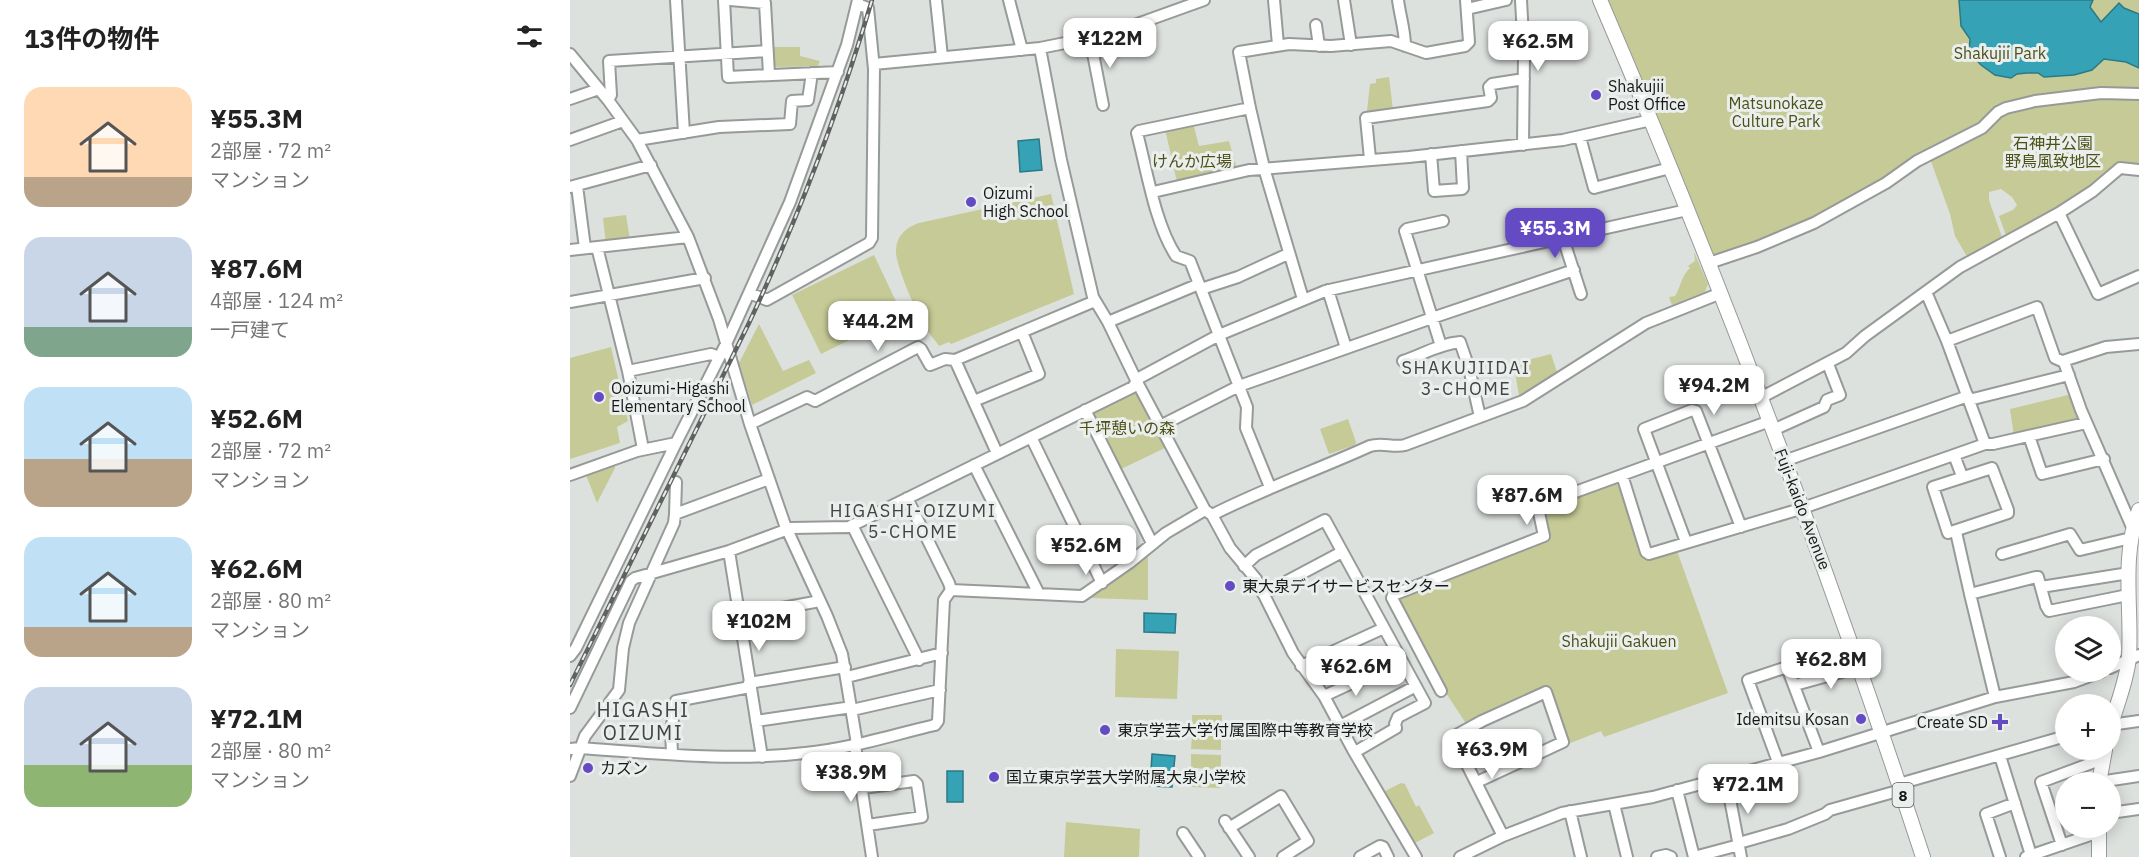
<!DOCTYPE html>
<html lang="ja">
<meta charset="utf-8">
<style>
:root{--surface:#fff;--page:#f6f6f6;--text:#222;--muted:#767676;--accent:#644ac3}
body{margin:0;font-family:"IBM Plex Sans","Noto Sans JP",sans-serif;background:var(--page);color:var(--text);height:100vh;display:flex;flex-direction:column;font-size:22px;white-space:nowrap}
*{box-sizing:border-box;margin:0}
p{font-size:20px;color:var(--muted)}
.icon{flex:none;width:33px;height:33px;fill:none;stroke:currentColor;stroke-width:2;stroke-linecap:round;stroke-linejoin:round}
.map{position:relative;flex:1;overflow:hidden}
.details{display:flex;flex-direction:column;background:var(--surface);width:570px}
.details>*{flex:none}
.fabs{position:absolute;left:1485px;top:616px;display:grid;gap:12px}
.fabs a{display:grid;place-items:center;width:66px;height:66px;border-radius:50%;background:var(--surface);box-shadow:0 3px 15px #0003;font-size:30px}
.price{position:absolute;translate:-50% -51px;padding:0 14px;border-radius:12px;background:#fff;color:#222;font-size:20px;line-height:39px;filter:drop-shadow(0 2px 3px #0008)}
.price::after{content:'';position:absolute;left:50%;top:36px;width:18px;height:14px;margin-left:-9px;background:inherit;clip-path:polygon(0 0,100% 0,50% 100%)}
.price.current{background:var(--accent);color:#fff}
ul{padding:0;list-style:none}
li{display:flex;align-items:center;gap:18px;height:150px;padding:0 24px}
li span{display:grid;place-items:center;flex:none;width:168px;height:120px;border-radius:18px;color:#555}
li>.icon{margin-inline-start:auto}
span .icon{width:72px;height:72px;fill:#fffc;stroke-width:1}
li b{font-size:26px}
h2{display:flex;justify-content:space-between;align-items:center;height:72px;padding:0 24px;font-size:26px}
main{display:flex;flex:1;min-height:0}
.map>svg:first-child{display:block}
.green{fill:#c5ca96}
.water{fill:#35a2b6;stroke:#2c7986;stroke-width:1.5}
.lines{fill:none;stroke-linecap:round;stroke-linejoin:round}
.minor-casing{stroke:#969a98;stroke-width:14}
.major-casing{stroke:#969a98;stroke-width:16}
.minor{stroke:#fff;stroke-width:10}
.major{stroke:#fff;stroke-width:14}
.rail-casing{stroke:#606261;stroke-width:4.5}
.rail{stroke:#eaeeec;stroke-width:2;stroke-dasharray:7;stroke-linecap:butt}
.poi-dot{fill:#644ac3;stroke:#eaeeec;stroke-width:2}
.labels{text-anchor:middle;dominant-baseline:central;stroke-width:6;stroke-linejoin:round;paint-order:stroke}
.shield{fill:#eaeeec;stroke:#565857;stroke-width:1.5}
.shield-label{font-size:15px;font-weight:bold;fill:#161817}
.park-label{font-size:16px;fill:#4d5117;stroke:#eaeeec}
.poi-label{font-size:16px;fill:#161817;stroke:#eaeeec;text-anchor:start}
.street-label{font-size:16px;fill:#161817;stroke:#eaeeec}
.neighbourhood-label{font-size:18px;letter-spacing:1.5px;fill:#424543;stroke:#eaeeec}
.quarter-label{font-size:20px;letter-spacing:1.5px;fill:#424543;stroke:#eaeeec}
</style>
<main>
<section class="details">
<h2>13件の物件<svg class="icon" aria-label="filters" viewBox="0 0 24 24"><path d="M4 7h16M4 17h16"/><circle cx="9" cy="7" r="2"/><circle cx="15" cy="17" r="2"/></svg></h2>
<ul>
<li><span style="background:linear-gradient(#ffd9b3 75%,#b9a48a 0)"><svg class="icon" aria-label="home" viewBox="0 0 24 24"><path d="M3 11l9-7 9 7M6 9v11h12V9"/></svg></span><div><b>¥55.3M</b><p>2部屋 · 72 m²</p><p>マンション</p></div></li>
<li><span style="background:linear-gradient(#c9d6e8 75%,#7fa58c 0)"><svg class="icon" aria-label="home" viewBox="0 0 24 24"><path d="M3 11l9-7 9 7M6 9v11h12V9"/></svg></span><div><b>¥87.6M</b><p>4部屋 · 124 m²</p><p>一戸建て</p></div></li>
<li><span style="background:linear-gradient(#bfe0f5 60%,#b9a48a 0)"><svg class="icon" aria-label="home" viewBox="0 0 24 24"><path d="M3 11l9-7 9 7M6 9v11h12V9"/></svg></span><div><b>¥52.6M</b><p>2部屋 · 72 m²</p><p>マンション</p></div></li>
<li><span style="background:linear-gradient(#bfe0f5 75%,#b9a48a 0)"><svg class="icon" aria-label="home" viewBox="0 0 24 24"><path d="M3 11l9-7 9 7M6 9v11h12V9"/></svg></span><div><b>¥62.6M</b><p>2部屋 · 80 m²</p><p>マンション</p></div></li>
<li><span style="background:linear-gradient(#c9d6e8 65%,#8fb573 0)"><svg class="icon" aria-label="home" viewBox="0 0 24 24"><path d="M3 11l9-7 9 7M6 9v11h12V9"/></svg></span><div><b>¥72.1M</b><p>2部屋 · 80 m²</p><p>マンション</p></div></li>
</ul>
</section>
<div class="map">
<svg width="1569" height="857" viewBox="0 0 1569 857">
<rect width="100%" height="100%" fill="#dde1de"/>
<path class="green" d="M1038,0H1569V168L1558,167L1437,238L1429,216L1443,210L1447,205L1442,197L1431,189L1419,192V200L1433,240L1400,257L1399,255H1396L1385,236L1380,214L1358,153L1259,211L1213,232L1144,257Z
M203,47H230V56L250,61L248,66L207,67L204,65Z
M819,77L823,110L802,113L797,111L800,84L806,83V79Z
M623,123L629,146L659,141L667,169L607,182L595,129Z
M481,194L504,294L381,344L379,342L369,346C364,339 357,331 353,323C346,311 324,262 326,249C327,235 337,227 349,223Z
M56,215L60,240L36,244L33,218Z
M1124,252L1138,284L1135,292L1102,305L1099,297L1105,296C1111,287 1111,276 1120,268L1118,266L1125,261Z
M304,255L332,314L251,354L222,295Z
M189,324L213,371L239,360L246,373L182,405L169,363Z
M41,347L58,421L47,427L50,443L0,459V358Z
M981,354L987,372L949,396L945,372L954,361Z
M567,388L597,447L549,470L520,413Z
M1502,394L1510,421L1444,436L1440,409Z
M778,419L786,442L785,445L759,454L750,429Z
M45,464V468L27,503L16,475Z
M1050,480L1076,560L1107,551L1158,693L1034,737L1031,731L998,744L976,687L897,725L876,693L827,601L829,596L903,565L980,538L972,510Z
M578,556V600L521,598Z
M546,649L609,651L607,699L545,697Z
M622,715H652L651,729H622Z
M622,735L651,736V750L621,749Z
M621,754L651,755V769L621,768Z
M621,773L651,774L650,788L621,787Z
M831,783L835,784L846,807L849,805L864,833L843,844L815,791Z
M496,822L570,829L569,857H494Z"/>
<path class="water" d="M1389,0H1523L1520,7L1531,22L1549,3L1554,8L1569,14V68L1556,62L1534,59L1522,70L1504,75L1474,77L1468,73H1457L1447,74L1441,78L1425,75L1411,65L1399,52L1400,39L1391,26Z
M469,139L472,170L450,172L448,141Z
M574,613L606,614L605,633L574,632Z
M582,754L605,756L602,787L580,786Z
M377,771H393V802H377Z"/>
<g class="lines">
<g class="minor-casing">
<path id="minor" d="M106,0L114,133
M154,0L158,77L268,72
M160,0L195,3L199,74
M366,0L372,57
M439,0L452,50
M704,0L708,45
M774,0L781,45
M828,0C830,16 835,30 835,46
M951,0L954,55L953,145
M897,9L936,0
M746,25L749,46
M520,38L533,105
M470,48L491,160L523,297L538,322L567,382L635,510L642,515L660,548L686,579L723,653L754,696L783,750L846,857
M0,54L38,100L67,140L118,237L149,319L180,424L215,525L257,616L272,654L287,744
M304,64L470,48L520,38L556,28L634,0
M0,99L29,89
M38,100L41,95L39,61L197,51
M680,108L569,131L567,133C577,171 585,224 606,256L620,261L677,407L676,428L700,487
M1010,137L1024,188L1100,168
M0,140L53,121
M67,140L149,127L220,124L222,101L238,100L242,73
M861,154L864,191L892,189L893,188L891,151
M800,159L796,118L918,101L921,98L919,87L922,84L954,79
M7,186L15,248
M0,187L81,165
M583,192L679,170L839,157L993,140L1081,120
M1489,213L1528,294L1569,276
M993,238L1011,294
M27,247L58,371L141,354L149,357
M0,250L118,237
M1139,263L1187,247L1244,223L1316,183L1347,161L1412,128L1428,112L1436,108L1465,101L1531,93L1569,94
M631,289L668,277L718,254
M758,290L776,348
M1356,292L1377,341L1415,444
M179,293L197,300L299,243L302,238L304,69L298,8L287,4
M733,299L694,168L680,108L669,52L719,44L761,46L821,41L856,53L895,46L899,42L896,0
M0,302L135,278
M538,322L629,284
M1377,341L1467,307L1485,358L1494,362L1511,410L1562,527
M871,346L835,231L837,229L873,221
M385,360L427,453
M833,361C852,355 869,344 890,342L899,368L910,417
M1493,361L1536,347L1569,344
M58,371L73,449
M1192,397L1276,353L1295,336L1390,267L1489,213L1523,191L1550,168L1569,170
M1399,400L1499,375
M404,401L469,374L452,332
M515,410L582,543
M180,424L237,397L245,401L348,347L351,349L360,365L375,359L385,360L525,301
M590,426L669,386L862,318L1004,270
M1203,430L1254,407L1257,400L1270,395L1258,364
M1459,436L1472,474L1534,459
M461,437L532,583
M1384,455L1392,476
M1214,461L1398,396
M404,465L467,590V594
M1422,468L1438,510V513L1378,533L1363,487Z
M0,475L67,451L106,443
M1052,475L1076,552L1079,554L1227,510L1415,444H1423L1516,423
M337,498L379,583L381,590
M105,514L106,482
M642,515C693,489 747,470 800,446C812,442 823,448 835,445L953,401L1076,323L1151,293
M282,525L349,660
M1386,532L1400,594
M1116,542L1074,429L1122,410L1126,411L1171,527
M159,551L192,757
M1432,554L1500,534L1510,550L1561,538
M674,566L686,555L755,520L855,703L828,717L825,724L826,728L785,752
M1471,587L1559,573
M381,590L512,596L559,563L596,533L635,510
M693,594L772,552
M169,616L250,601
M0,656L6,648L106,443L156,344L220,202L277,45L288,0
M731,666L814,628
M1540,668L1569,655
M277,677L372,653
M179,683L275,667
M1225,685L1290,667
M871,691L822,598L823,595L974,536L968,508L1008,491L1200,421
M754,696L806,672
M1425,697L1400,594L1466,577H1468L1476,606L1479,611L1558,595
M0,708L61,581L65,578L159,551L221,528L279,527L563,387L569,378L649,335L755,291L1117,210
M282,710L370,690
M186,721L282,707
M1540,725L1569,721
M770,726L846,686
M285,745L302,857
M0,749L10,748C84,753 161,762 235,753C279,749 322,735 365,725L368,721L374,600L381,590
M102,753L101,731L106,701L180,687
M1430,756L1461,855
M1208,762L1178,680L1214,668L1218,670L1249,752
M0,776L15,736L49,690L53,648L59,623L104,523L105,514L199,479
M1156,778L1171,857
M907,782L993,742L976,692L912,721L883,737L933,836
M1529,782L1569,776
M1329,784L1496,736
M293,788L344,781L347,784L352,817L298,825
M1107,790L1124,857
M1044,804L1057,857
M1000,811L1011,857
M1540,813L1569,809
M655,821L679,857
M659,828L711,796L738,841L713,857
M613,833L629,857
M1169,843L1218,829L1255,814L1260,810L1331,790
M1492,845L1471,782L1527,761H1533
M790,857L810,846L813,847L818,857
M890,857L933,836L992,813L1083,797L1249,752L1425,697L1504,682L1531,672
M1087,857L1096,855L1101,857
M1124,857L1169,845
M1430,857L1416,814L1445,803
M1456,857L1529,832"/>
</g>
<g class="major-casing">
<path id="major" d="M1030,0C1151,281 1258,567 1353,857
M1540,729C1546,706 1557,681 1559,657C1562,608 1551,556 1569,510
M1529,783L1535,750
M1529,857V828"/>
</g>
<use href="#minor" class="minor"/>
<use href="#major" class="major"/>
<g class="rail-casing">
<path id="rail" d="M0,685L179,323C228,218 269,111 302,0"/>
</g>
<use href="#rail" class="rail"/>
</g>
<g class="poi-dot">
<circle cx="1026" cy="95" r="6"/>
<circle cx="401" cy="202" r="6"/>
<circle cx="29" cy="397" r="6"/>
<circle cx="660" cy="586" r="6"/>
<circle cx="1291" cy="719" r="6"/>
<path d="M1427 713h6v6h6v6h-6v6h-6v-6h-6v-6h6z"/>
<circle cx="535" cy="730" r="6"/>
<circle cx="18" cy="768" r="6"/>
<circle cx="424" cy="777" r="6"/>
</g>
<g class="labels">
<rect class="shield" x="1322.5" y="783" width="21" height="24" rx="4.5"/>
<g class="shield-label">
<text x="1333" y="795">8</text>
</g>
<g class="park-label">
<text x="1430" y="53">Shakujii Park</text>
<text x="1206" y="103">Matsunokaze<tspan x="1206" dy="18">Culture Park</tspan></text>
<text x="1483" y="143">石神井公園<tspan x="1483" dy="18">野鳥風致地区</tspan></text>
<text x="622" y="161">けんか広場</text>
<text x="557" y="428">千坪憩いの森</text>
<text x="1049" y="641">Shakujii Gakuen</text>
</g>
<g class="poi-label">
<text x="1038" y="86">Shakujii<tspan x="1038" dy="18">Post Office</tspan></text>
<text x="413" y="193">Oizumi<tspan x="413" dy="18">High School</tspan></text>
<text x="41" y="388">Ooizumi-Higashi<tspan x="41" dy="18">Elementary School</tspan></text>
<text x="672" y="586">東大泉デイサービスセンター</text>
<text x="1279" y="719" text-anchor="end">Idemitsu Kosan</text>
<text x="1418" y="722" text-anchor="end">Create SD</text>
<text x="547" y="730">東京学芸大学付属国際中等教育学校</text>
<text x="30" y="768">カズン</text>
<text x="436" y="777">国立東京学芸大学附属大泉小学校</text>
</g>
<g class="street-label">
<text transform="translate(1233 509) rotate(69)">Fuji-kaido Avenue</text>
</g>
<g class="neighbourhood-label">
<text x="896" y="367">SHAKUJIIDAI<tspan x="896" dy="21">3-CHOME</tspan></text>
<text x="343" y="510">HIGASHI-OIZUMI<tspan x="343" dy="21">5-CHOME</tspan></text>
</g>
<g class="quarter-label">
<text x="73" y="709">HIGASHI<tspan x="73" dy="23">OIZUMI</tspan></text>
</g>
</g>
</svg>
<div class="fabs">
<a><svg class="icon" aria-label="layers" viewBox="0 0 24 24"><path d="M12 4l9 5-9 5-9-5zM3 14l9 5 9-5"/></svg></a>
<a>+</a>
<a>−</a>
</div>
<b class="price" style="left:540px;top:69px">¥122M</b>
<b class="price" style="left:968px;top:72px">¥62.5M</b>
<b class="price current" style="left:985px;top:259px">¥55.3M</b>
<b class="price" style="left:308px;top:352px">¥44.2M</b>
<b class="price" style="left:1144px;top:416px">¥94.2M</b>
<b class="price" style="left:957px;top:526px">¥87.6M</b>
<b class="price" style="left:516px;top:576px">¥52.6M</b>
<b class="price" style="left:189px;top:652px">¥102M</b>
<b class="price" style="left:1261px;top:690px">¥62.8M</b>
<b class="price" style="left:786px;top:697px">¥62.6M</b>
<b class="price" style="left:922px;top:780px">¥63.9M</b>
<b class="price" style="left:281px;top:803px">¥38.9M</b>
<b class="price" style="left:1178px;top:815px">¥72.1M</b>
</div>
</main>
